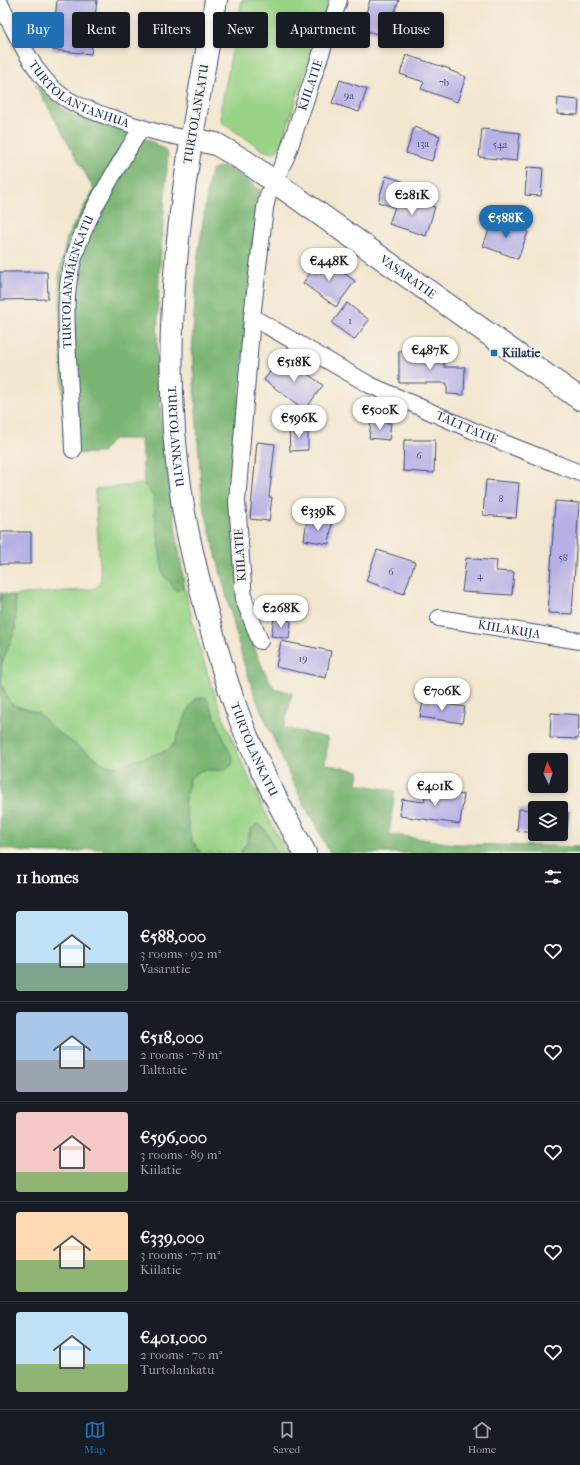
<!DOCTYPE html>
<meta charset="utf-8">
<style>
:root{--surface:#171b24;--page:#242831;--text:#f1f3f6;--muted:#9ea1a6;--line:#363941;--accent:#1f6fb2}
body{margin:0;font-family:"IM FELL French Canon",serif;background:var(--page);color:var(--text);height:100vh;display:flex;flex-direction:column;font-size:15px;white-space:nowrap}
*{box-sizing:border-box;margin:0}
p{font-size:13px;color:var(--muted)}
.icon{flex:none;width:22px;height:22px;fill:none;stroke:currentColor;stroke-width:2;stroke-linecap:round;stroke-linejoin:round}
.map{position:relative;height:853px;overflow:hidden}
.sheet{display:flex;flex-direction:column;background:var(--surface);flex:1}
.sheet>*{flex:none}
.guide{position:absolute;left:12px;top:12px;width:556px;height:36px;display:flex;gap:8px}
.needle{width:26px;rotate:356deg}
.fabs{position:absolute;left:528px;top:753px;display:grid;gap:8px}
.fabs a{display:grid;place-items:center;width:40px;height:40px;border-radius:4px;background:var(--surface);box-shadow:0 2px 6px #0003;font-size:20px}
.price{position:absolute;translate:-50% -34px;padding:0 9px;border-radius:14px;background:#fff;color:#222;font-size:13px;line-height:26px;filter:drop-shadow(0 1px 2px #0008)}
.price::after{content:'';position:absolute;left:50%;top:24px;width:12px;height:9px;margin-left:-6px;background:inherit;clip-path:polygon(0 0,100% 0,50% 100%)}
.price.active{background:var(--accent);color:#fff}
ul{padding:0;list-style:none}
li{display:flex;align-items:center;gap:12px;height:100px;padding:0 16px}
li+li{border-top:1px solid var(--line)}
li span{display:grid;place-items:center;flex:none;width:112px;height:80px;border-radius:4px;color:#555}
li>.icon{margin-inline-start:auto}
span .icon{width:48px;height:48px;fill:#fffc;stroke-width:1}
li b{font-size:17px}
h2{display:flex;justify-content:space-between;align-items:center;height:48px;padding:0 16px;font-size:17px}
.chip{padding:0 14px;border-radius:4px;background:var(--surface);box-shadow:0 2px 6px #0003;font-size:14px;line-height:36px}
.chip.active{background:var(--accent);color:#fff}
.menu{display:flex;justify-content:space-around;align-items:center;height:56px;border-top:1px solid var(--line);background:var(--surface);font-size:11px;color:var(--muted)}
.menu a{display:grid;justify-items:center;gap:2px}
.menu .active{color:var(--accent)}
.map>svg:first-child{display:block}
.green{fill:#99d386;stroke:#5a8172}
.forest{fill:#7ab573;stroke:#4a7268}
.building{fill:#b7b0e6}
.lines{fill:none;stroke-linecap:round;stroke-linejoin:round}
.street-casing{stroke:#3b4a6f;stroke-width:18}
.secondary-casing{stroke:#3b4a6f;stroke-width:24}
.street{stroke:#fff;stroke-width:16}
.secondary{stroke:#fff;stroke-width:22}
.poi-dot{fill:#1f6fb2;stroke:#f7f3e8;stroke-width:1.5}
.labels{text-anchor:middle;dominant-baseline:central;stroke-width:3.5;stroke-linejoin:round;paint-order:stroke}
.number-label{font-size:10px;fill:#424f80}
.street-label{font-size:12px;fill:#1b2f5e;stroke:#f7f3e8}
.poi-label{font-size:12px;font-weight:bold;fill:#1b2f5e;stroke:#f7f3e8;text-anchor:start}
</style>
<div class="map">
<svg width="580" height="853" viewBox="0 0 580 853">
<rect width="100%" height="100%" fill="#f7f3e8"/>
<filter id="ink" filterUnits="userSpaceOnUse"><feTurbulence type="fractalNoise" baseFrequency=".025" numOctaves="2"/><feDisplacementMap in="SourceGraphic" scale="8" xChannelSelector="R" yChannelSelector="G"/><feConvolveMatrix kernelMatrix="1 2 1 2 8 2 1 2 1" color-interpolation-filters="sRGB"/></filter>
<filter id="wash" filterUnits="userSpaceOnUse"><feTurbulence type="fractalNoise" baseFrequency=".012" numOctaves="4" result="noise"/><feDisplacementMap in="SourceGraphic" scale="16" xChannelSelector="R" yChannelSelector="G"/><feGaussianBlur stdDeviation="0.9" result="paint"/><feColorMatrix in="noise" values="0 0 0 0 0 0 0 0 0 0 0 0 0 0 0 0 0 1.4 0 .05"/><feComposite in="paint" operator="in"/></filter>
<g filter="url(#wash)">
<rect width="100%" height="100%" fill="#f3e6cf"/>
<path class="green" d="M242,0H329L280,148L272,153L263,150L223,123L221,118V108Z
M144,484L153,496L163,575L176,590L185,589C203,678 243,774 287,853H277L264,828L250,829L247,842L240,853H201L191,839L184,803L190,778L201,770H224L196,699L190,706L174,744L168,750L119,766H107L57,732L38,713L11,704L1,684V665L15,630V596L25,594L86,590L96,588L101,582L95,489Z"/>
<path class="forest" d="M35,84C44,91 64,111 73,115C96,124 155,135 168,154L159,277L157,350L162,439L185,589L176,590L163,575L153,496L144,484L141,439H113L101,453L65,454L59,276L67,237L94,189Z
M220,167L230,168L260,190L246,320L230,501L252,638C257,657 264,672 274,688L292,693L284,728L328,738L325,764L359,771L357,784L395,791L389,834L454,844L580,847V853H330L293,783L257,701L244,664L202,500L192,352L197,263L209,179C210,172 212,168 220,167Z
M0,593L15,596V630L1,665V684L11,704L38,713L57,732L107,766H119L168,750L174,744L190,706L196,699L206,697L233,759L232,765L224,770H201L190,778L184,803L191,839L201,853H112C89,844 86,852 66,853C44,853 21,853 0,847Z
M258,824L264,828L277,853H240C243,849 246,845 248,841C250,833 249,828 258,824Z"/>
<g id="blocks">
<path class="building" d="M57,0H97L91,54L52,50Z
M370,0H399L386,37L361,29Z
M406,55L450,69L449,70L466,77L457,102L421,89L424,82L400,74Z
M340,80L367,89L359,112L332,103Z
M558,98L579,100L578,115L557,114Z
M414,127L440,136L432,161L406,153Z
M482,129L520,133L517,161L479,157Z
M527,167L543,168L541,196L525,195Z
M386,176L402,181L393,207L378,202Z
M399,195L435,207L426,236L389,224Z
M493,219L528,232L518,259L483,246Z
M322,257L355,281L336,307L303,283Z
M0,272H47L48,299L0,300Z
M347,303L369,320L354,340L332,323Z
M399,351L444,352V367H465L464,395L447,394V383H399Z
M282,356L323,385L305,410L264,380Z
M371,422L391,423L389,440L369,438Z
M289,427H308V450L290,451Z
M404,440H435L434,473L403,471Z
M257,442L275,444L269,497H272L269,521L250,519Z
M486,480L519,483L516,518L483,515Z
M555,501L579,503L572,614L548,613Z
M307,519L332,523L329,544L304,540Z
M0,532H31V564H0Z
M377,550L415,562L404,594L366,581Z
M466,558L497,561L496,571L514,572L512,595L462,592Z
M274,619L291,621L289,639L271,636Z
M281,641L331,651L326,678L276,667Z
M423,701L465,707L462,723L420,717Z
M551,713L579,715L578,739L550,738Z
M426,790L464,795L460,824L400,816L402,799L424,802Z
M519,809L535,810V833L517,831Z
M561,813H569L567,829L561,828Z"/>
</g>
</g>
<g filter="url(#ink)">
<use href="#blocks" fill-opacity="0" stroke="#3b4a6f" stroke-width="1"/>
<g class="lines">
<g class="street-casing">
<g id="street">
<path id="s1" d="M0,4C16,32 32,71 57,92C74,106 97,113 118,120C142,128 166,136 192,139"/>
<path id="s2" d="M252,317L370,385L474,431L580,473"/>
<path id="s3" d="M73,450C72,420 70,390 68,359C67,330 64,298 71,269C83,217 115,173 141,128"/>
<path id="s4" d="M439,618L580,641"/>
<path id="s5" d="M260,641L244,600L237,501L252,317L265,208L268,195L287,155L339,0"/>
</g>
</g>
<g class="secondary-casing">
<g id="secondary">
<path id="s6" d="M216,0C201,87 183,174 176,262C169,339 170,424 182,500C185,523 191,547 196,569C207,615 219,661 235,705C253,757 279,805 305,853"/>
<path id="s7" d="M192,139L216,144L245,161L580,399"/>
</g>
</g>
<use href="#street" class="street"/>
<use href="#secondary" class="secondary"/>
</g>
</g>
<rect class="poi-dot" x="490" y="349" width="8" height="8" rx="2"/>
<g class="labels">
<g class="number-label">
<text x="444" y="83">7b</text>
<text x="349" y="96">9a</text>
<text x="423" y="144">13a</text>
<text x="500" y="145">54a</text>
<text x="350" y="321">1</text>
<text x="419" y="456">6</text>
<text x="501" y="499">8</text>
<text x="563" y="558">58</text>
<text x="391" y="572">6</text>
<text x="480" y="576">4</text>
<text x="303" y="659">19</text>
</g>
<g class="street-label">
<text stroke="none"><textPath href="#s5" startOffset="569">KIILATIE</textPath></text>
<text stroke="none"><textPath href="#s1" startOffset="125">TURTOLANTANHUA</textPath></text>
<text transform="translate(196 114) rotate(-80)">TURTOLANKATU</text>
<text stroke="none"><textPath href="#s7" startOffset="258">VASARATIE</textPath></text>
<text stroke="none"><textPath href="#s3" startOffset="170">TURTOLANMÄENKATU</textPath></text>
<text stroke="none"><textPath href="#s2" startOffset="242">TALTTATIE</textPath></text>
<text stroke="none"><textPath href="#s6" startOffset="440">TURTOLANKATU</textPath></text>
<text transform="translate(240 555) rotate(-94)">KIILATIE</text>
<text stroke="none"><textPath href="#s4" startOffset="71">KIILAKUJA</textPath></text>
<text stroke="none"><textPath href="#s6" startOffset="764">TURTOLANKATU</textPath></text>
</g>
<g class="poi-label">
<text x="502" y="353">Kiilatie</text>
</g>
</g>
</svg>
<div class="fabs">
<a><svg class="needle" viewBox="-14 -14 28 28"><path d="M0-13l5 13h-10z" fill="#e53935"/><path d="M0 13l5-13h-10z" fill="#9ea1a6"/></svg></a>
<a><svg class="icon" aria-label="layers" viewBox="0 0 24 24"><path d="M12 4l9 5-9 5-9-5zM3 14l9 5 9-5"/></svg></a>
</div>
<b class="price" style="left:412px;top:216px">€281K</b>
<b class="price active" style="left:506px;top:239px">€588K</b>
<b class="price" style="left:329px;top:282px">€448K</b>
<b class="price" style="left:430px;top:371px">€487K</b>
<b class="price" style="left:294px;top:383px">€518K</b>
<b class="price" style="left:380px;top:431px">€500K</b>
<b class="price" style="left:299px;top:439px">€596K</b>
<b class="price" style="left:318px;top:532px">€339K</b>
<b class="price" style="left:281px;top:629px">€268K</b>
<b class="price" style="left:442px;top:712px">€706K</b>
<b class="price" style="left:435px;top:807px">€401K</b>
<div class="guide">
<a class="chip active">Buy</a>
<a class="chip">Rent</a>
<a class="chip">Filters</a>
<a class="chip">New</a>
<a class="chip">Apartment</a>
<a class="chip">House</a>
</div>
</div>
<section class="sheet">
<h2>11 homes<svg class="icon" aria-label="filters" viewBox="0 0 24 24"><path d="M4 7h16M4 17h16"/><circle cx="9" cy="7" r="2"/><circle cx="15" cy="17" r="2"/></svg></h2>
<ul>
<li><span style="background:linear-gradient(#bfe0f5 65%,#7fa58c 0)"><svg class="icon" aria-label="home" viewBox="0 0 24 24"><path d="M3 11l9-7 9 7M6 9v11h12V9"/></svg></span><div><b>€588,000</b><p>3 rooms · 92 m²</p><p>Vasaratie</p></div><svg class="icon" aria-label="heart" viewBox="0 0 24 24"><path d="M12 20l-8-8c-3-5 5-10 8-4 3-6 11-1 8 4z"/></svg></li>
<li><span style="background:linear-gradient(#a9c7e8 60%,#9aa5b1 0)"><svg class="icon" aria-label="home" viewBox="0 0 24 24"><path d="M3 11l9-7 9 7M6 9v11h12V9"/></svg></span><div><b>€518,000</b><p>2 rooms · 78 m²</p><p>Talttatie</p></div><svg class="icon" aria-label="heart" viewBox="0 0 24 24"><path d="M12 20l-8-8c-3-5 5-10 8-4 3-6 11-1 8 4z"/></svg></li>
<li><span style="background:linear-gradient(#f6c9c9 75%,#8fb573 0)"><svg class="icon" aria-label="home" viewBox="0 0 24 24"><path d="M3 11l9-7 9 7M6 9v11h12V9"/></svg></span><div><b>€596,000</b><p>3 rooms · 89 m²</p><p>Kiilatie</p></div><svg class="icon" aria-label="heart" viewBox="0 0 24 24"><path d="M12 20l-8-8c-3-5 5-10 8-4 3-6 11-1 8 4z"/></svg></li>
<li><span style="background:linear-gradient(#ffd9b3 60%,#8fb573 0)"><svg class="icon" aria-label="home" viewBox="0 0 24 24"><path d="M3 11l9-7 9 7M6 9v11h12V9"/></svg></span><div><b>€339,000</b><p>3 rooms · 77 m²</p><p>Kiilatie</p></div><svg class="icon" aria-label="heart" viewBox="0 0 24 24"><path d="M12 20l-8-8c-3-5 5-10 8-4 3-6 11-1 8 4z"/></svg></li>
<li><span style="background:linear-gradient(#bfe0f5 65%,#8fb573 0)"><svg class="icon" aria-label="home" viewBox="0 0 24 24"><path d="M3 11l9-7 9 7M6 9v11h12V9"/></svg></span><div><b>€401,000</b><p>2 rooms · 70 m²</p><p>Turtolankatu</p></div><svg class="icon" aria-label="heart" viewBox="0 0 24 24"><path d="M12 20l-8-8c-3-5 5-10 8-4 3-6 11-1 8 4z"/></svg></li>
</ul>
</section>
<nav class="menu">
<a class="active"><svg class="icon" aria-label="map" viewBox="0 0 24 24"><path d="M3 6l6-2 6 2 6-2v14l-6 2-6-2-6 2zM9 4v14M15 6v14"/></svg>Map</a>
<a><svg class="icon" aria-label="saved" viewBox="0 0 24 24"><path d="M7 4h10v16l-5-4-5 4z"/></svg>Saved</a>
<a><svg class="icon" aria-label="home" viewBox="0 0 24 24"><path d="M3 11l9-7 9 7M6 9v11h12V9"/></svg>Home</a>
</nav>
